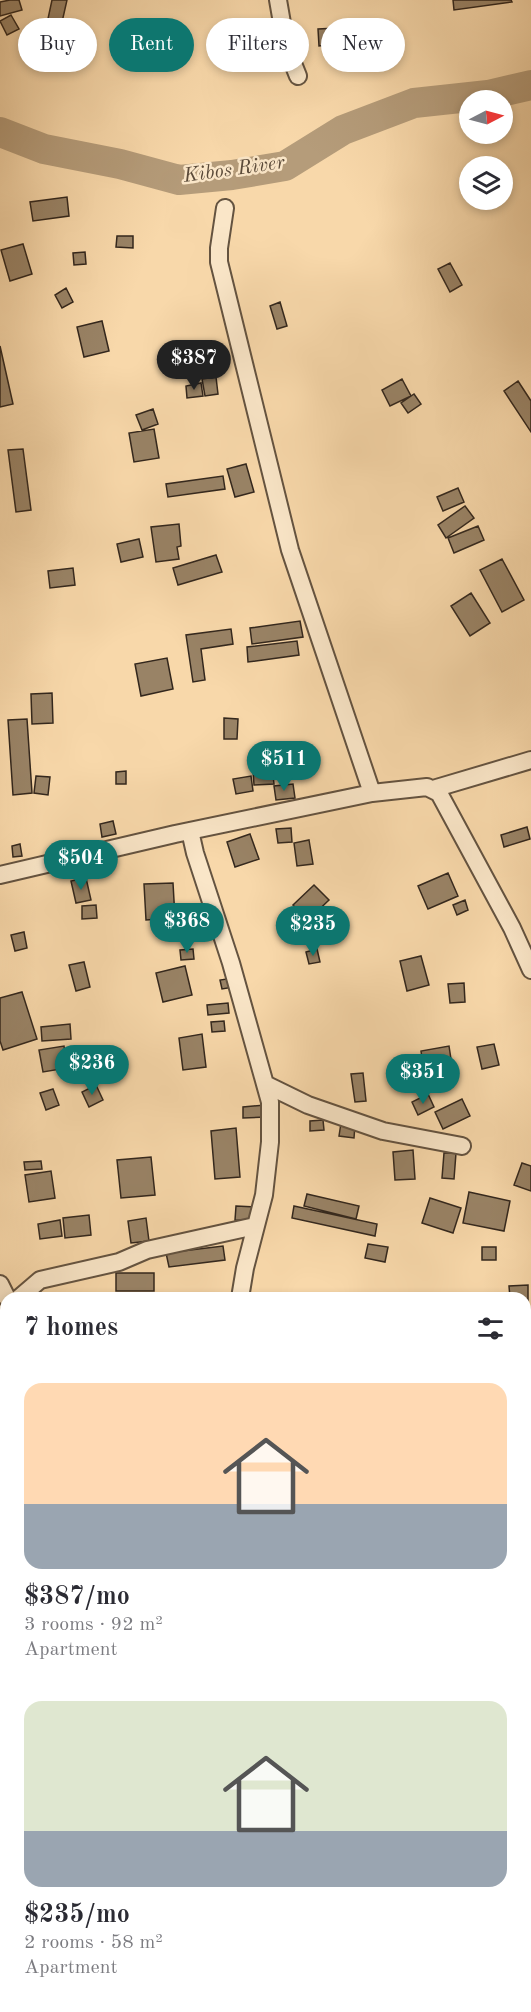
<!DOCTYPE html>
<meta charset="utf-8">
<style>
:root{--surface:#fff;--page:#f7f7f7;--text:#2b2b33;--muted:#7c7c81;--accent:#0f766e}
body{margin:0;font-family:"Old Standard TT",serif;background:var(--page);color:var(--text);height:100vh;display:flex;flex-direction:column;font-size:22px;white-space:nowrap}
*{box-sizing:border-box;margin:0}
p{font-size:20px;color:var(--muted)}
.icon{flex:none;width:33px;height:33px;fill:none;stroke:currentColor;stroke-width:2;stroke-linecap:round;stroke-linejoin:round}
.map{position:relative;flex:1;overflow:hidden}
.details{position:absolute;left:0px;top:1292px;width:531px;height:722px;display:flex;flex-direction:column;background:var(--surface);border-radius:18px 18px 0 0;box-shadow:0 3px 9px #0003}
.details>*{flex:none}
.hud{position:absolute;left:18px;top:18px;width:495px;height:54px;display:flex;gap:12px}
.needle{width:39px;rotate:84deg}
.buttons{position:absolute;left:459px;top:90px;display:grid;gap:12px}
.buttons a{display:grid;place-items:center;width:54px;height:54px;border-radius:50%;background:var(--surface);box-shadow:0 3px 9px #0003;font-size:30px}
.price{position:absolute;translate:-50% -51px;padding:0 14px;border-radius:21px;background:var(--accent);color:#fff;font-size:20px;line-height:39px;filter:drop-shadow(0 2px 3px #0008)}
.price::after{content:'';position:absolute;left:50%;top:36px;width:18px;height:14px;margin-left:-9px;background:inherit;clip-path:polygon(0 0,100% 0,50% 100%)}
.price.selected{background:#222;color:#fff}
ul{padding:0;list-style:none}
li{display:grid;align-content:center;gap:12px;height:318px;padding:0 24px}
li span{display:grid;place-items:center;height:186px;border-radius:18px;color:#555}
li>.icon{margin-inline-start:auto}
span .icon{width:108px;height:108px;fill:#fffc;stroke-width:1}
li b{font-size:26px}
h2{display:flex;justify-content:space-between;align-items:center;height:72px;padding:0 24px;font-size:26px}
.tag{padding:0 21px;border-radius:27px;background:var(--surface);box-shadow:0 3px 9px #0003;font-size:21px;line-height:54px}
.tag.selected{background:var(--accent);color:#fff}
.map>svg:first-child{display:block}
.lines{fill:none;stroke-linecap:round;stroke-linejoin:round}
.river{stroke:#b59c7a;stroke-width:30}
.building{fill:#998366;stroke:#33271d;stroke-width:1.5}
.minor-casing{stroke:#645340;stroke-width:20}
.minor{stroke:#fae6c8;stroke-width:16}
.labels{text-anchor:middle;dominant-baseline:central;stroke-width:5;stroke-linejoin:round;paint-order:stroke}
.water-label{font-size:20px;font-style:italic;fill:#5a4a39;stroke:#fae6c8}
</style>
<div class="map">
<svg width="531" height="2012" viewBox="0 0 531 2012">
<rect width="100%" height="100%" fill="#f8d8aa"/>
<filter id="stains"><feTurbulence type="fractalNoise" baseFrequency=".00333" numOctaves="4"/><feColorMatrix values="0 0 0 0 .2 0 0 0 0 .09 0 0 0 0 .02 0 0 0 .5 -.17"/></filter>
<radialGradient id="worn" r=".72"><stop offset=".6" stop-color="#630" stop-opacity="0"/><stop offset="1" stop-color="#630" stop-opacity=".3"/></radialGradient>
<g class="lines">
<path class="river" d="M0,132L44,149L120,164L179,180L232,175L285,166L343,130L414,103L488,95L531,85"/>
</g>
<path class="building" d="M10,0H19L22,10L0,16V2Z
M52,0H67L60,31L46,28Z
M453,0H511L512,2L454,10Z
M11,15L19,29L7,35L0,21Z
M337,28L338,44L319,46L318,29Z
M67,197L69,216L33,221L30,202Z
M117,236H133V248L116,247Z
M23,244L32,274L10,281L1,250Z
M85,252L86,264L74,265L73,253Z
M450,263L462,285L450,292L438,269Z
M66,288L73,302L62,308L55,295Z
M280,302L287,326L277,329L270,306Z
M102,321L109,351L84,357L77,327Z
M0,346L13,404L0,407Z
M216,377L218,394L205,396L202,379Z
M402,379L411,396L390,406L382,390Z
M518,381L531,401V432L504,391Z
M201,383L203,396L187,398L186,386Z
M414,394L421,404L408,413L401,403Z
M153,409L158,424L142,430L136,415Z
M154,429L159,458L134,462L129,433Z
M23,449L31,510L16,512L8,450Z
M246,464L254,492L235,497L227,469Z
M223,476L225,489L168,497L166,484Z
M458,488L464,502L443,511L437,497Z
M465,506L474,518L446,538L438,525Z
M179,524L181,546L177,547L179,559L156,562L151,527Z
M478,526L484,540L454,553L448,538Z
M139,539L143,557L121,562L117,544Z
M216,555L222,572L178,585L173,568Z
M502,559L524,600L502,612L480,570Z
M73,568L75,585L50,588L48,571Z
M471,593L490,623L470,636L451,606Z
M300,621L303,637L252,644L250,628Z
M231,629L233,644L201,649L205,680L193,682L186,635Z
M297,641L299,655L248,662L247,647Z
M167,658L173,689L141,696L135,664Z
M52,693L53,723L32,724L31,694Z
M224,718L238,719L237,739H224Z
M27,719L32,793L13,795L8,720Z
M272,767L274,784L254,785L253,769Z
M126,771V784H116V772Z
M36,776L50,777L48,795L34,793Z
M251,776L253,791L236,794L233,779Z
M293,784L295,798L276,800L274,786Z
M113,821L116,834L102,837L100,824Z
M527,827L530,839L504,847L501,835Z
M291,828L292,842L278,843L276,829Z
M250,834L259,859L235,867L227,842Z
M309,840L313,864L297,866L294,843Z
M20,844L22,856L13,857L12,846Z
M448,873L458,896L428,909L418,886Z
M86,878L91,900L76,903L71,881Z
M173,883L175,918L146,920L144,884Z
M314,885L329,900L308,920L293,905Z
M465,900L468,910L457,915L453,905Z
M96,905L97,918L82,919V906Z
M24,932L27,948L15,951L11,935Z
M193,949L194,959L181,960L180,950Z
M317,949L320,962L309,964L306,952Z
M421,956L429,985L407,991L400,961Z
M84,962L90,987L76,991L69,965Z
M185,966L192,995L163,1002L156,973Z
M233,978L234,987L222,989L220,980Z
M464,983L465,1002L450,1003L448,984Z
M22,992L37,1039L3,1050L0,1041V998Z
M228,1003L229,1013L208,1015L207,1005Z
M224,1021L225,1031L212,1032L211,1022Z
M70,1024L71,1039L42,1041L41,1027Z
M202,1034L206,1067L183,1070L179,1038Z
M494,1044L499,1065L482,1069L477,1047Z
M64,1046L67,1068L43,1072L39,1050Z
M449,1046L454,1079L426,1084L421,1051Z
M363,1073L366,1101L355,1102L351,1074Z
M96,1085L103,1100L89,1107L82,1092Z
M53,1089L59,1105L46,1110L40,1093Z
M428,1094L434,1107L418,1115L412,1102Z
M462,1099L470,1116L443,1129L435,1112Z
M265,1105L266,1117L243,1118V1107Z
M323,1120L324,1130L310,1131V1121Z
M341,1123L355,1125L354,1138L339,1136Z
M236,1128L240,1177L215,1179L211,1131Z
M413,1150L415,1179L395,1180L393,1152Z
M444,1153H456L454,1179L442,1178Z
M151,1157L155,1195L121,1198L117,1160Z
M41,1161L42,1169L25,1170L24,1162Z
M522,1163L531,1166V1191L514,1185Z
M51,1171L55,1198L29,1202L25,1175Z
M469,1192L510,1201L504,1231L463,1223Z
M307,1194L359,1206L356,1219L304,1206Z
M430,1198L461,1208L453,1233L422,1223Z
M236,1206L256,1207V1221L235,1220Z
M294,1206L377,1224L375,1236L292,1218Z
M89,1215L91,1235L65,1238L63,1218Z
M146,1218L149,1241L131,1243L128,1221Z
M60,1220L62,1236L40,1239L38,1224Z
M368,1244L388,1247L385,1262L365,1258Z
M223,1246L225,1260L169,1267L166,1253Z
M482,1247H496V1260H482Z
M116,1273H154V1291H116Z
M528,1285V1301H525V1298H510L509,1286Z
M6,1425V1445L0,1453V1433Z
M6,1569V1595H4L0,1581V1571Z
M531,1722V1755L525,1756V1723Z
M0,1844L6,1847V1864L0,1862Z
M525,1876H531V1907L525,1908Z
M315,2007H333L335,2011L318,2012Z"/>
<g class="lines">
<g class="minor-casing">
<path id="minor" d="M278,0L286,46L298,76
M225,208L219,248V262L290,550L372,793
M433,789L531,760
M190,831L195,853L231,963L270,1102V1142L264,1195L245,1268L240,1298
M0,875L175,834L372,793L427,787L439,793L512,928L531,970
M267,1085L308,1105L383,1131L462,1146
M0,1284L7,1298
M19,1298L40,1280L119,1262L147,1250L255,1226
M0,1788L6,1783
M0,1836L6,1837
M275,2007L277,2012"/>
</g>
<use href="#minor" class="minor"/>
</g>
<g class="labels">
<g class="water-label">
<text transform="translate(234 170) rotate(-8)">Kibos River</text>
</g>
</g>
<rect width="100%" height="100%" filter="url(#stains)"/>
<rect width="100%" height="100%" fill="url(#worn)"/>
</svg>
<div class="buttons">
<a><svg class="needle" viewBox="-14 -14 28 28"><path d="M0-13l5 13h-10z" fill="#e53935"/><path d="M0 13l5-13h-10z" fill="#7c7c81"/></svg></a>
<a><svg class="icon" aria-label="layers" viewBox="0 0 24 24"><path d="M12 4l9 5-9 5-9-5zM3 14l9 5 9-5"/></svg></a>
</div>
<b class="price selected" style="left:194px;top:391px">$387</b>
<b class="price" style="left:284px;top:792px">$511</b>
<b class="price" style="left:81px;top:891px">$504</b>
<b class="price" style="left:187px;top:954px">$368</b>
<b class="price" style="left:313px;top:957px">$235</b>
<b class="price" style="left:92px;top:1096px">$236</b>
<b class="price" style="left:423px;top:1105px">$351</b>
<div class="hud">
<a class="tag">Buy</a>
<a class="tag selected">Rent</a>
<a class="tag">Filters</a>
<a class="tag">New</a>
</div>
<section class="details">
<h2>7 homes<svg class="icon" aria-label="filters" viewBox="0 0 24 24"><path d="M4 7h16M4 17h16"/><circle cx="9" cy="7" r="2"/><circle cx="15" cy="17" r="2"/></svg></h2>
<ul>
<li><span style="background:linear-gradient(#ffd9b3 65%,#9aa5b1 0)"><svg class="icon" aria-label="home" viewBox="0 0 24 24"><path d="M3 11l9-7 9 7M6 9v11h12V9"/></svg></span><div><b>$387/mo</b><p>3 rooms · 92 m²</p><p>Apartment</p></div></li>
<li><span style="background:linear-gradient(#dfe7d0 70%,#9aa5b1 0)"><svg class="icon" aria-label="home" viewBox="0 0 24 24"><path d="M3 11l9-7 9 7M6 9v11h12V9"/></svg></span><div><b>$235/mo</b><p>2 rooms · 58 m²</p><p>Apartment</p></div></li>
</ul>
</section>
</div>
